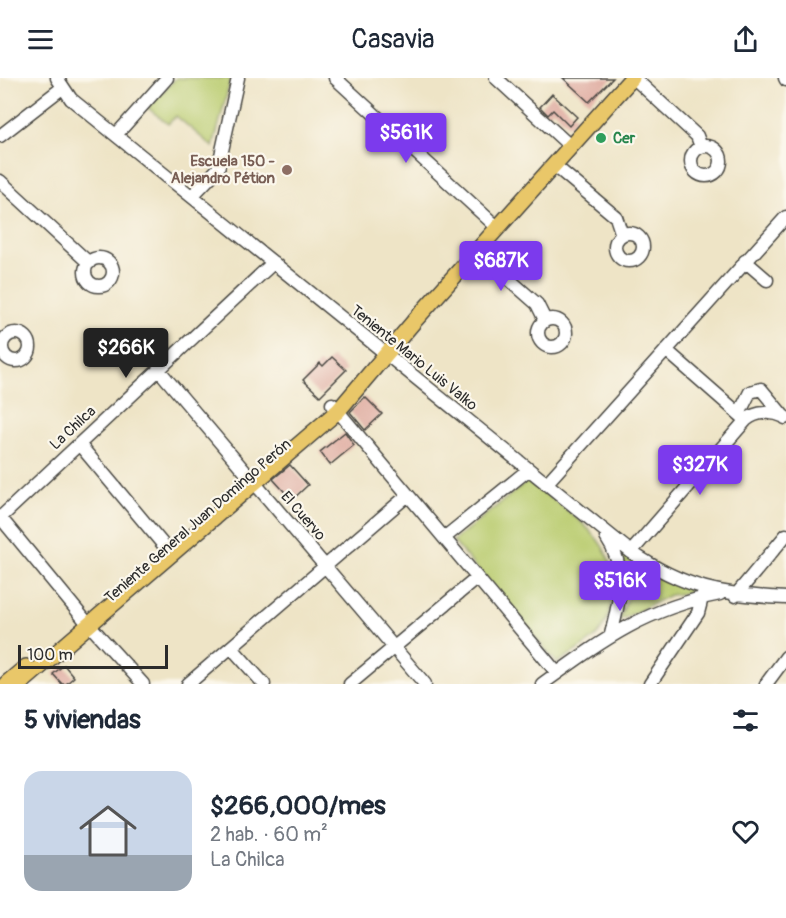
<!DOCTYPE html>
<html lang="es">
<meta charset="utf-8">
<style>
:root{--surface:#fff;--page:#f2f2f3;--text:#1f2937;--muted:#747a83;--accent:#7c3aed}
body{margin:0;font-family:Pangolin,sans-serif;background:var(--page);color:var(--text);height:100vh;display:flex;flex-direction:column;font-size:22px;white-space:nowrap}
*{box-sizing:border-box;margin:0}
p{font-size:20px;color:var(--muted)}
.icon{flex:none;width:33px;height:33px;fill:none;stroke:currentColor;stroke-width:2;stroke-linecap:round;stroke-linejoin:round}
.map{position:relative;height:606px;overflow:hidden}
.drawer{display:flex;flex-direction:column;background:var(--surface);flex:1}
.drawer>*{flex:none}
.scale{position:absolute;left:18px;bottom:15px;width:150px;box-sizing:border-box;padding-left:6px;border:3px solid #2b2b2b;border-top:0;font-size:16px;line-height:21px;white-space:nowrap;color:#2b2b2b;-webkit-text-stroke:4px #fbf7ec;paint-order:stroke}
.price{position:absolute;translate:-50% -51px;padding:0 14px;border-radius:6px;background:var(--accent);color:#fff;font-size:20px;line-height:39px;filter:drop-shadow(0 2px 3px #0008)}
.price::after{content:'';position:absolute;left:50%;top:36px;width:18px;height:14px;margin-left:-9px;background:inherit;clip-path:polygon(0 0,100% 0,50% 100%)}
.price.current{background:#222;color:#fff}
ul{padding:0;list-style:none}
li{display:flex;align-items:center;gap:18px;height:150px;padding:0 24px}
li span{display:grid;place-items:center;flex:none;width:168px;height:120px;border-radius:18px;color:#555}
li>.icon{margin-inline-start:auto}
span .icon{width:72px;height:72px;fill:#fffc;stroke-width:1}
li b{font-size:26px}
h2{display:flex;justify-content:space-between;align-items:center;height:72px;padding:0 24px;font-size:26px}
header{display:flex;justify-content:space-between;align-items:center;height:78px;padding:0 24px;background:var(--surface);font-size:27px;font-weight:600}
.map>svg:first-child{display:block}
.green{fill:#bacc6f;stroke:#727c4d;stroke-width:1.5}
.building{fill:#e0ada2}
.lines{fill:none;stroke-linecap:round;stroke-linejoin:round}
.minor-casing{stroke:#484742;stroke-width:15}
.major-casing{stroke:#484742;stroke-width:18}
.minor{stroke:#fff;stroke-width:12}
.major{stroke:#e9c769;stroke-width:15}
.leisure-dot{fill:#2e9e5b;stroke:#fbf7ec;stroke-width:2}
.education-dot{fill:#8d6e63;stroke:#fbf7ec;stroke-width:2}
.labels{text-anchor:middle;dominant-baseline:central;stroke-width:4.5;stroke-linejoin:round;paint-order:stroke}
.leisure-label{font-size:15px;font-weight:bold;fill:#27864d;stroke:#fbf7ec;text-anchor:start}
.education-label{font-size:15px;font-weight:bold;fill:#785e54;stroke:#fbf7ec;text-anchor:end}
.street-label{font-size:15px;fill:#2b2b2b;stroke:#fbf7ec}
</style>
<header><svg class="icon" aria-label="menu" viewBox="0 0 24 24"><path d="M4 6h16M4 12h16M4 18h16"/></svg>Casavia<svg class="icon" aria-label="share" viewBox="0 0 24 24"><path d="M12 15V3M7 8l5-5 5 5M5 13v7h14v-7"/></svg></header>
<div class="map">
<svg width="786" height="606" viewBox="0 0 786 606">
<rect width="100%" height="100%" fill="#fbf7ec"/>
<filter id="ink" filterUnits="userSpaceOnUse"><feTurbulence type="fractalNoise" baseFrequency=".0167" numOctaves="2"/><feDisplacementMap in="SourceGraphic" scale="12" xChannelSelector="R" yChannelSelector="G"/><feConvolveMatrix kernelMatrix="1 2 1 2 8 2 1 2 1" color-interpolation-filters="sRGB"/></filter>
<filter id="wash" filterUnits="userSpaceOnUse"><feTurbulence type="fractalNoise" baseFrequency=".008" numOctaves="4" result="noise"/><feDisplacementMap in="SourceGraphic" scale="24" xChannelSelector="R" yChannelSelector="G"/><feGaussianBlur stdDeviation="1.35" result="paint"/><feColorMatrix in="noise" values="0 0 0 0 0 0 0 0 0 0 0 0 0 0 0 0 0 1.4 0 .05"/><feComposite in="paint" operator="in"/></filter>
<g filter="url(#wash)">
<rect width="100%" height="100%" fill="#eee4c6"/>
<path class="green" d="M176,0H231L213,69L176,38L168,46L148,30Z
M528,403C568,434 628,466 611,527C609,536 605,548 598,556C588,567 570,576 557,585L453,463Z
M622,476L639,489L695,511V514L670,517L618,543L628,520V498Z"/>
<g id="blocks">
<path class="building" d="M563,0H613L589,24Z
M552,16L577,39L569,48L553,32L548,37L540,29Z
M332,279L346,292L320,318L303,302L320,285L323,288Z
M365,319L382,336L365,352L350,334Z
M345,354L354,367L330,387L320,374Z
M290,387L308,407L292,422L273,401Z
M64,587L74,599L66,606H62L53,596Z"/>
</g>
</g>
<g filter="url(#ink)">
<use href="#blocks" fill-opacity="0" stroke="#484742" stroke-width="1.5"/>
<g class="lines">
<g class="minor-casing">
<path id="minor" d="M57,0L71,21L631,474C685,511 723,517 786,520
M335,0L498,150
M496,0L570,68
M634,0L697,58L701,69
M785,0L786,2
M116,57L167,0
M0,58L62,10
M691 83a15 15 0 1 1 30 0a15 15 0 1 1-30 0Z
M554,87L616,139L622,157
M0,103L89,185
M192,118L218,91L238,0
M615 169a14 14 0 1 1 28 0a14 14 0 1 1-28 0Z
M477,173L537,226L545,242
M85 194a14 14 0 1 1 28 0a14 14 0 1 1-28 0Z
M745,183L767,202
M538 255a14 14 0 1 1 28 0a14 14 0 1 1-28 0Z
M2 269a14 14 0 1 1 28 0a14 14 0 1 1-28 0Z
M666,272L746,342
M158,291L425,606
M332,326L557,595
M739,336L750,314L761,311L785,340
M79,366L166,470
M546,406L786,139
M0,439L84,541L143,606
M0,440L273,185
M606,459C628,491 620,522 611,556
M444,460L528,392
M631,474L746,342C757,333 772,333 785,339
M735,518L786,457
M231,569L264,606
M188,606L408,417
M350,606L477,500
M542,606C603,562 644,531 720,516
M650,606L698,535L704,512
M766,606L786,579"/>
</g>
<g class="major-casing">
<path id="major" d="M6,606L26,589
M20,606L338,333L416,241L632,0"/>
</g>
<use href="#minor" class="minor"/>
<use href="#major" class="major"/>
</g>
</g>
<circle class="leisure-dot" cx="601" cy="60" r="6"/>
<circle class="education-dot" cx="287" cy="92" r="6"/>
<g class="labels">
<g class="leisure-label">
<text x="613" y="60">Cer</text>
</g>
<g class="education-label">
<text x="275" y="83">Escuela 150 -<tspan x="275" dy="17">Alejandro Pétion</tspan></text>
</g>
<g class="street-label">
<text transform="translate(414 280) rotate(39)">Teniente Mario Luis Valko</text>
<text transform="translate(73 350) rotate(-43)">La Chilca</text>
<text transform="translate(303 438) rotate(49)">El Cuervo</text>
<text transform="translate(198 443) rotate(-41)">Teniente General Juan Domingo Perón</text>
</g>
</g>
</svg>
<div class="scale">100 m</div>
<b class="price" style="left:406px;top:86px">$561K</b>
<b class="price" style="left:501px;top:214px">$687K</b>
<b class="price current" style="left:126px;top:301px">$266K</b>
<b class="price" style="left:700px;top:418px">$327K</b>
<b class="price" style="left:620px;top:534px">$516K</b>
</div>
<section class="drawer">
<h2>5 viviendas<svg class="icon" aria-label="filters" viewBox="0 0 24 24"><path d="M4 7h16M4 17h16"/><circle cx="9" cy="7" r="2"/><circle cx="15" cy="17" r="2"/></svg></h2>
<ul>
<li><span style="background:linear-gradient(#c9d6e8 70%,#9aa5b1 0)"><svg class="icon" aria-label="home" viewBox="0 0 24 24"><path d="M3 11l9-7 9 7M6 9v11h12V9"/></svg></span><div><b>$266,000/mes</b><p>2 hab. · 60 m²</p><p>La Chilca</p></div><svg class="icon" aria-label="heart" viewBox="0 0 24 24"><path d="M12 20l-8-8c-3-5 5-10 8-4 3-6 11-1 8 4z"/></svg></li>
</ul>
</section>
